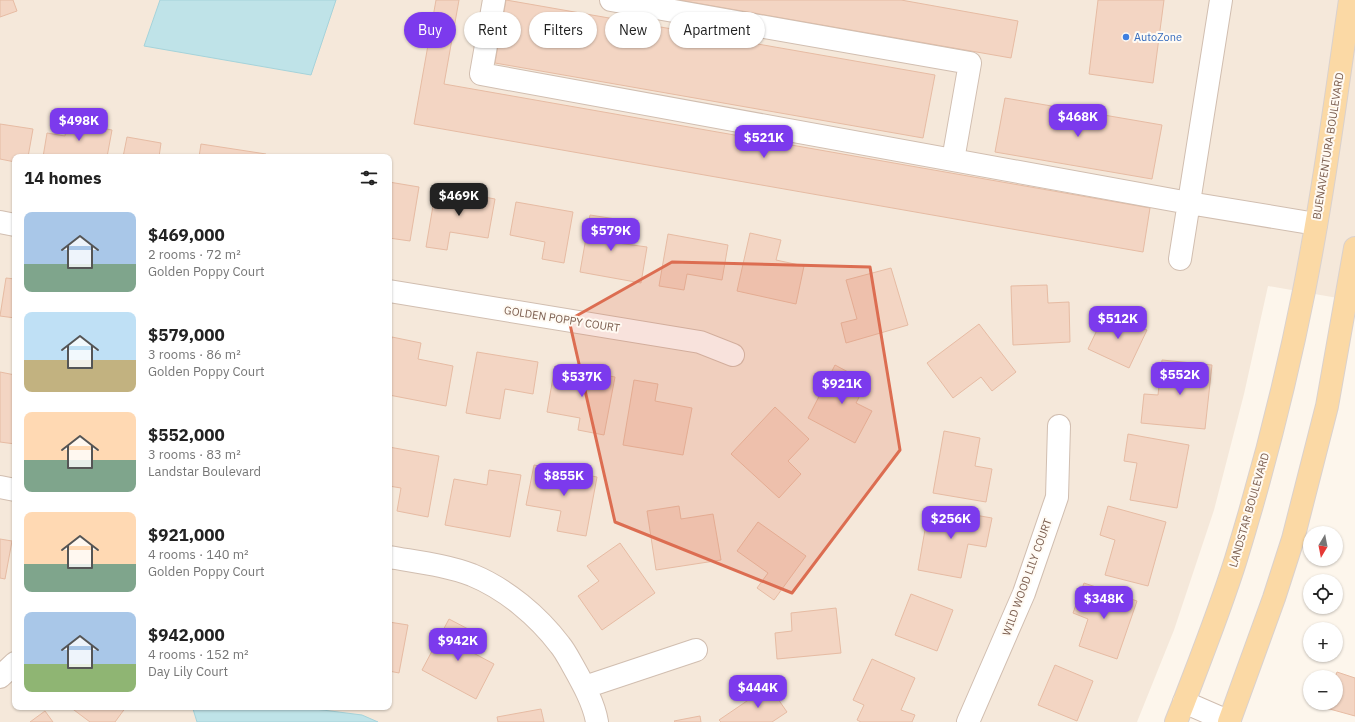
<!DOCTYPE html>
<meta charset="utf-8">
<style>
:root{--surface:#fff;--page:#f6f6f6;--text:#222;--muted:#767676;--accent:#7c3aed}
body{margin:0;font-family:"IBM Plex Sans",sans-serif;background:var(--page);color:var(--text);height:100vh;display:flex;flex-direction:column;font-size:15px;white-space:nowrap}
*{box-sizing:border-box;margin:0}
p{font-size:13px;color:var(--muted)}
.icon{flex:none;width:22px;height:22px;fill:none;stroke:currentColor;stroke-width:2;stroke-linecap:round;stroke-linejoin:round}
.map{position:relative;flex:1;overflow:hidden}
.panel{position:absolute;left:12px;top:154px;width:380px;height:556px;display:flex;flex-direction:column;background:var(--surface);border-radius:8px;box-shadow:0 1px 3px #0004}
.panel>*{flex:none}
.guide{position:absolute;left:404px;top:12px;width:380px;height:36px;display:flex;gap:8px}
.needle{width:26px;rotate:190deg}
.fabs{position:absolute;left:1303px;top:526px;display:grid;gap:8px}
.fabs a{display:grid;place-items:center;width:40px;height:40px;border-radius:50%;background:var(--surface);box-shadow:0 1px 3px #0004;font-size:20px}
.price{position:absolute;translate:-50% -34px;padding:0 9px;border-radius:8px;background:var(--accent);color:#fff;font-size:13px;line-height:26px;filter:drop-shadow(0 1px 2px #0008)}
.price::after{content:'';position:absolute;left:50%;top:24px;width:12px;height:9px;margin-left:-6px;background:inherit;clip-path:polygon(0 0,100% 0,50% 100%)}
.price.on{background:#222;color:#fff}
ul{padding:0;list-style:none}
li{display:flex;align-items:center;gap:12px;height:100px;padding:0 12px}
li span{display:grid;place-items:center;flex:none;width:112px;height:80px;border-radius:8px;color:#555}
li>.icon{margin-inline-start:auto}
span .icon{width:48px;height:48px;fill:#fffc;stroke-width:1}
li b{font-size:17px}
h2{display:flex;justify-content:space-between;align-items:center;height:48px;padding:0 12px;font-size:17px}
.pill{padding:0 14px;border-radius:18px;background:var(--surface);box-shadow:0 1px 3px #0004;font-size:14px;line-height:36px}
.pill.on{background:var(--accent);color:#fff}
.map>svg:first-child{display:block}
.residential{fill:#f5e8da;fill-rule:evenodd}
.water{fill:#bfe3e8;stroke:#a5d3da}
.building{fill:#f3d5c3;stroke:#e6bba3}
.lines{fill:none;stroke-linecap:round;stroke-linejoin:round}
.minor-casing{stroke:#d1beb0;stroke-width:24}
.major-casing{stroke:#dad1cd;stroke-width:24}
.minor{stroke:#fff;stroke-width:22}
.major{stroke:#fbd9a5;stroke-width:22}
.marked{fill:#dc6d51;fill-opacity:0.2;stroke:#dc6d51;stroke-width:3;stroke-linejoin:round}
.shop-dot{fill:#3f7fe0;stroke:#fffaf3;stroke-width:1.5}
.labels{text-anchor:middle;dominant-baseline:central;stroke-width:4;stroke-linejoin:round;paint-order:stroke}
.shop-label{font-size:11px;fill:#366cbe;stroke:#fffaf3;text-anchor:start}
.street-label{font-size:11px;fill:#7a5c4d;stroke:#fffaf3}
</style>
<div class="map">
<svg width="1355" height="722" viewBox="0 0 1355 722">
<rect width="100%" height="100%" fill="#fdf6ec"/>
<path class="residential" d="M0,0H1355V301L1268,286L1244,394L1214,510L1174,630L1137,722H0ZM15,157H389V707H15Z"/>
<path class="water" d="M160,0H336L311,75L144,46Z
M194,707H299L362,715L378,722H197L193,709Z"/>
<path class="building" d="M0,0H13L17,11L0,17Z
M436,0H459L444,84L1150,208L1143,252L414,124Z
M506,0L935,75L923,138L495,63Z
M679,0H901L1018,21L1011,58Z
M1098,0H1164L1153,83L1089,74Z
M1005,98L1162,125L1152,179L995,152Z
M67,122L112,130L107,157H43L47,133L65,136Z
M0,124L33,129L28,157H15V162L0,159Z
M127,137L161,143L159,157H123Z
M201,144L266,154V157H199Z
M389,182L419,187L410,241L389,238Z
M436,188L495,199L488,238L450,232L447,250L426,247Z
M516,202L573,212L564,263L542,259L545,242L510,235Z
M590,215L622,220L618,243L647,247L641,283L580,272Z
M750,233L781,240L776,260L804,266L796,304L737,291Z
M668,234L728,245L722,280L687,274L684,290L659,286Z
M891,268L908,325L846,343L841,323L857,319L846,280Z
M6,278L15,279V318L0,316Z
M1047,285L1048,303L1069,302L1070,342L1013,345L1011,286Z
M1106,311L1147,330L1129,368L1088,349Z
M979,324L1016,372L992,391L981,377L953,398L927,363Z
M392,337L421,343L418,359L453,366L446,406L389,395V353Z
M477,352L538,362L533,394L505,389L500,419L466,413Z
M1162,360L1212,365L1205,429L1141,423L1144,394L1158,395Z
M835,365L867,382L856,403L872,411L855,443L808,418Z
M555,366L615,377L604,435L578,430L580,418L547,412Z
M0,372L15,375V444L0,442Z
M634,380L658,384L655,401L692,408L683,455L623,445Z
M775,407L809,439L788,461L801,474L779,498L731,454Z
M944,431L980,438L975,466L992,469L986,502L933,493Z
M1128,434L1189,445L1177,508L1130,500L1137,463L1124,461Z
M389,447L439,456L428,517L397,511L401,488L389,486Z
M534,465L597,477L586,536L557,531L561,511L526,505Z
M489,470L521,475L510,537L445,525L454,479L487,485Z
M679,506L681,519L713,514L721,560L656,570L647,511Z
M1108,506L1166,522L1148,586L1105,575L1115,540L1100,535Z
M929,507L992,518L986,547L968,544L961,578L918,570Z
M758,522L806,556L774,600L757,588L768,573L737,551Z
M0,539L12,541L5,579L0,578Z
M620,543L655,593L602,630L578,596L599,581L587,566Z
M1084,583L1137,601L1117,659L1079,646L1088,619L1073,613Z
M911,594L953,610L937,651L895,635Z
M836,608L841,653L777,659L775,633L792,631L791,613Z
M449,619L470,630L462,647L494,664L476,699L422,670Z
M389,622L408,625L399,673L389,671Z
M872,659L915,678L901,710L915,715L912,722H861L857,720L864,705L853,700Z
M1055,665L1093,681L1077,721L1038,705Z
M1337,672L1355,678V716L1326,708L1327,703H1336L1335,677Z
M769,686L787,712L772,722H721L719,720Z
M70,707H126L115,722H90Z
M541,709L544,722H498L497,717Z
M45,711L53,722H30Z
M700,716L701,722H675L674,721Z"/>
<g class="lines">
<g class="minor-casing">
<path id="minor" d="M494,0L481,74L1189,203L1316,224
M611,0L970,63L953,160
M0,222L15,225
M1180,259L1221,0
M389,291L700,342L733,355
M0,487L15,490
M389,557C417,562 446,565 472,575C506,589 538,616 560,645C565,651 569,659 573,666C582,682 594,703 597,722
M0,677L15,663
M585,687L696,650
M1184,702L1230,722
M968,722L1024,593L1057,497L1059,426"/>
</g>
<g class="major-casing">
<path id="major" d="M1176,722L1184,702C1202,655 1221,607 1236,559C1263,471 1286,381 1304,291C1323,195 1336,97 1350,0
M1229,722L1274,598L1293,539L1327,406L1355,248"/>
</g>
<use href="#minor" class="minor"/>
<use href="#major" class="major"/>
</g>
<path class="marked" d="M672,262L870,267L900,450L792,593L615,522L569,320Z"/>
<circle class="shop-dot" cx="1126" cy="37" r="4"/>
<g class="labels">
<g class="shop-label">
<text x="1134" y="37">AutoZone</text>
</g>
<g class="street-label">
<text transform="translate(1328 146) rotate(-81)">BUENAVENTURA BOULEVARD</text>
<text transform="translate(562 319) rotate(9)">GOLDEN POPPY COURT</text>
<text transform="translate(1249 510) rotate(-74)">LANDSTAR BOULEVARD</text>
<text transform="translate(1027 577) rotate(-70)">WILD WOOD LILY COURT</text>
</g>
</g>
</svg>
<div class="fabs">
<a><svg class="needle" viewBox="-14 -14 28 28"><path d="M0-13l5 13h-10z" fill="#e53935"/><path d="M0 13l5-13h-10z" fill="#767676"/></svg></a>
<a><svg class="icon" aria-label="locate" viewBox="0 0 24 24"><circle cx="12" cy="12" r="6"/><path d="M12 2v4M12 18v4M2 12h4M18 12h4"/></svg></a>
<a>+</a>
<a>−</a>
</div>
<b class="price" style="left:1078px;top:138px">$468K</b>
<b class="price" style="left:79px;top:142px">$498K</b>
<b class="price" style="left:764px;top:159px">$521K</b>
<b class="price on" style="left:459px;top:217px">$469K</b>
<b class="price" style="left:611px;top:252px">$579K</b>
<b class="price" style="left:1118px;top:340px">$512K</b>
<b class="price" style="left:1180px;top:396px">$552K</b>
<b class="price" style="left:582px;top:398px">$537K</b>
<b class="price" style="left:842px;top:405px">$921K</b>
<b class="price" style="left:564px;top:497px">$855K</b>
<b class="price" style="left:951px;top:540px">$256K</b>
<b class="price" style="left:1104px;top:620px">$348K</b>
<b class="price" style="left:458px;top:662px">$942K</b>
<b class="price" style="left:758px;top:709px">$444K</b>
<div class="guide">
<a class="pill on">Buy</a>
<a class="pill">Rent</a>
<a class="pill">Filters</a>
<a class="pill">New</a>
<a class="pill">Apartment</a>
</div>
<section class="panel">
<h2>14 homes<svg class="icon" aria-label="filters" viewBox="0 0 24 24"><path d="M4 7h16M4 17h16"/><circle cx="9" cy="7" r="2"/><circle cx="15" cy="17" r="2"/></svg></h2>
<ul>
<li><span style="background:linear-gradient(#a9c7e8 65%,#7fa58c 0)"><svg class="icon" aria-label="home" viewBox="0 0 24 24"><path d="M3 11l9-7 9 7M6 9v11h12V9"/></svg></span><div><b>$469,000</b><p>2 rooms · 72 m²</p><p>Golden Poppy Court</p></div></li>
<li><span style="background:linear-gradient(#bfe0f5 60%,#c2b280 0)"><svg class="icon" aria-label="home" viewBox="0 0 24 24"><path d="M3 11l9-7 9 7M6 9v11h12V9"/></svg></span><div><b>$579,000</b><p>3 rooms · 86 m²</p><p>Golden Poppy Court</p></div></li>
<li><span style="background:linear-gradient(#ffd9b3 60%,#7fa58c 0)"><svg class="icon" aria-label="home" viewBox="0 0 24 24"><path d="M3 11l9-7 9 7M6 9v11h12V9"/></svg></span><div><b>$552,000</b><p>3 rooms · 83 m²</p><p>Landstar Boulevard</p></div></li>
<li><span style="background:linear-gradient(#ffd9b3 65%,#7fa58c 0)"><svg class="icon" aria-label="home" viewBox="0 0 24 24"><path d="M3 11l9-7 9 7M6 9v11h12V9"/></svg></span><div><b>$921,000</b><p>4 rooms · 140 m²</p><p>Golden Poppy Court</p></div></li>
<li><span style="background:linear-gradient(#a9c7e8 65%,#8fb573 0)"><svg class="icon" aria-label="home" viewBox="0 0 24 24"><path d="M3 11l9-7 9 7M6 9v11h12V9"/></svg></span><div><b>$942,000</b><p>4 rooms · 152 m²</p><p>Day Lily Court</p></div></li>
</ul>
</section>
</div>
